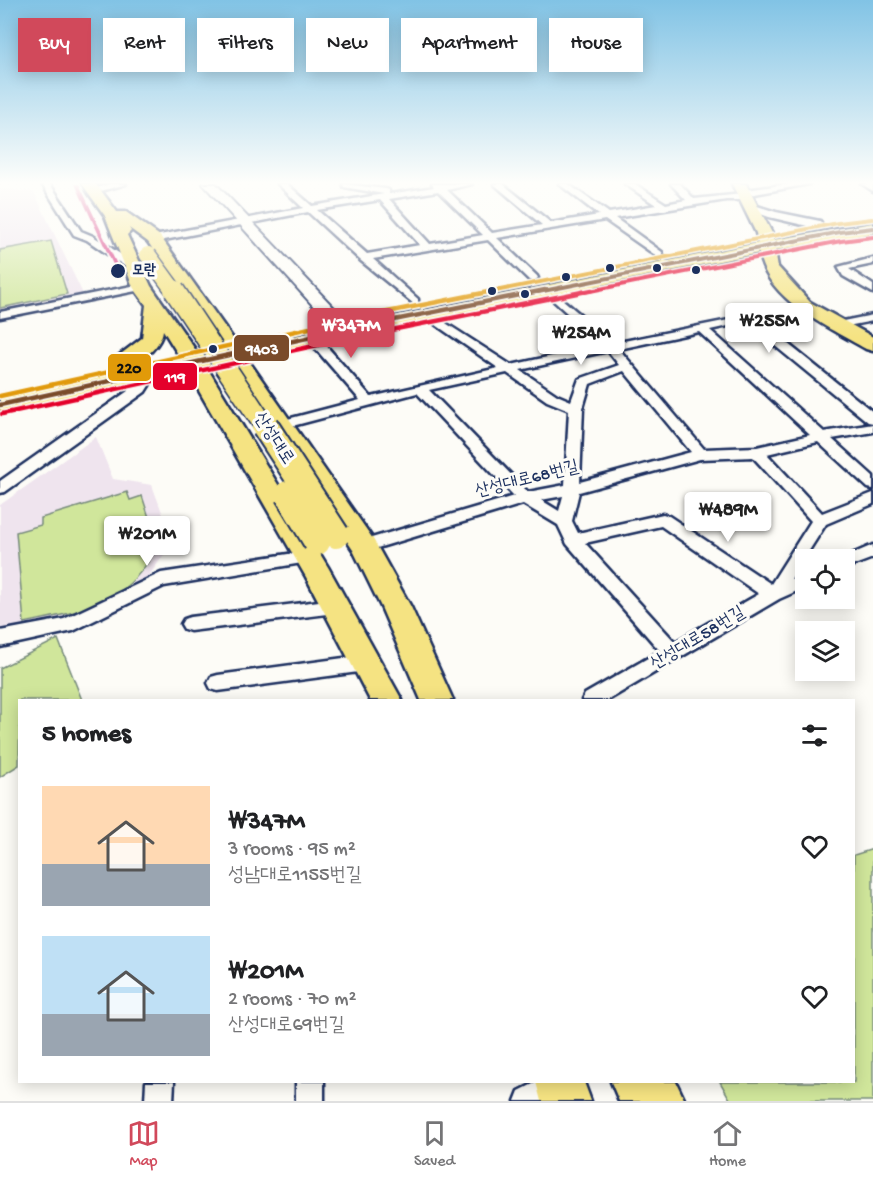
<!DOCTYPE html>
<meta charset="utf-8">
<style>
:root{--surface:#fff;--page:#f2f2f2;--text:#202124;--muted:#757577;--line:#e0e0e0;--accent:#d1495b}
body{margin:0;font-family:"Gochi Hand","Poor Story",sans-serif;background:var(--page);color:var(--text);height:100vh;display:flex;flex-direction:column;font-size:22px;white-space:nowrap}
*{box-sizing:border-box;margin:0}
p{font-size:20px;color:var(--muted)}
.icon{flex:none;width:33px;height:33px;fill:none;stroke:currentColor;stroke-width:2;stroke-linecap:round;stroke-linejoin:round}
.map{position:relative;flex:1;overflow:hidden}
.panel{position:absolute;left:18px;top:699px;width:837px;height:384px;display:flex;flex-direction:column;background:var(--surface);border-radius:0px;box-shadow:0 3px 15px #0003}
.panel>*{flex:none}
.guide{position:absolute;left:18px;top:18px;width:837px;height:54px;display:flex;gap:12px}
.fabs{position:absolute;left:795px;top:549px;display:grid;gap:12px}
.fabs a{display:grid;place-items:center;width:60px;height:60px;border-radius:0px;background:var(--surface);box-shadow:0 3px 15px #0003;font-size:30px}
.price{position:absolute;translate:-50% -51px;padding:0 14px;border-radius:6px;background:#fff;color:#222;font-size:20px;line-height:39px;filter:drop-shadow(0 2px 3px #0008)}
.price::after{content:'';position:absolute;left:50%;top:36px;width:18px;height:14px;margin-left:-9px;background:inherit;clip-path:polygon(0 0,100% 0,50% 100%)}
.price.active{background:var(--accent);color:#fff}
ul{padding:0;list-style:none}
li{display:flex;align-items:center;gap:18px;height:150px;padding:0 24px}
li span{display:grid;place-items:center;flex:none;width:168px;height:120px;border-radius:0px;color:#555}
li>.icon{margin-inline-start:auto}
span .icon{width:72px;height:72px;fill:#fffc;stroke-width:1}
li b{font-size:26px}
h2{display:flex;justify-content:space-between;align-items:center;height:72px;padding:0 24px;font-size:26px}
.pill{padding:0 21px;border-radius:0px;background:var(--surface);box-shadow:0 3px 15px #0003;font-size:21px;line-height:54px}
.pill.active{background:var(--accent);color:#fff}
.tabs{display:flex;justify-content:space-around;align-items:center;height:84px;border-top:2px solid var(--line);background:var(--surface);font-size:16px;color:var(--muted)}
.tabs a{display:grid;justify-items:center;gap:3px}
.tabs .active{color:var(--accent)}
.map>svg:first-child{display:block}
.built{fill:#efe4ee}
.green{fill:#d0e69b;stroke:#768a7c;stroke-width:1.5}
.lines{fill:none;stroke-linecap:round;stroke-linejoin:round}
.minor-casing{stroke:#1b2f5e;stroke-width:5}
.tertiary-casing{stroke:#1b2f5e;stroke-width:5}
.secondary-casing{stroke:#1b2f5e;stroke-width:4}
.primary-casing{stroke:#1b2f5e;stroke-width:5}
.trunk-casing{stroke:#1b2f5e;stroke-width:5}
.minor{fill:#fdfcf7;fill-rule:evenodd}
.tertiary{fill:#fdfcf7;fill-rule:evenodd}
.secondary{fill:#fdfcf7;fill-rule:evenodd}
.primary{fill:#f5e382;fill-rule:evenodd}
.trunk{fill:#f5e382;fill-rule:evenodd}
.primary-bridge-far2-casing{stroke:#1b2f5e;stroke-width:19;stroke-linecap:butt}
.primary-bridge-far1-casing{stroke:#1b2f5e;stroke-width:23;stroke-linecap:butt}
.primary-bridge-casing{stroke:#1b2f5e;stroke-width:30;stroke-linecap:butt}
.primary-bridge-far2{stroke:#f5e382;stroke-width:16}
.primary-bridge-far1{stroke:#f5e382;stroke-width:20}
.primary-bridge{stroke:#f5e382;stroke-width:26}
.bus-1-far1-casing{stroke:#fdfcf7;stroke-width:7}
.bus-1-casing{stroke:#fdfcf7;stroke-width:8}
.bus-2-far1-casing{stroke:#fdfcf7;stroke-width:7}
.bus-2-casing{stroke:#fdfcf7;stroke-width:8}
.bus-3-far1-casing{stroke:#fdfcf7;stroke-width:7}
.bus-3-casing{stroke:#fdfcf7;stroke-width:8}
.bus-1-far1{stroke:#7a4b2a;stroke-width:4}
.bus-1{stroke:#7a4b2a;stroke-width:4.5}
.bus-2-far1{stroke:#e4002b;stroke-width:4}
.bus-2{stroke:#e4002b;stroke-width:4.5}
.bus-3-far1{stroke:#e19a09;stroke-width:4}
.bus-3{stroke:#e19a09;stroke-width:4.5}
.metro-1-casing{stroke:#fdfcf7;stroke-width:4}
.metro-1{fill:#d11d70;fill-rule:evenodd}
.bus-dot{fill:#1b2f5e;stroke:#fdfcf7;stroke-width:2}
.labels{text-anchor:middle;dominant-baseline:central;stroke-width:6;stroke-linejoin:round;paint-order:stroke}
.far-stop-label{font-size:15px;font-weight:bold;fill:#1b2f5e;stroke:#fdfcf7;text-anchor:start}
.street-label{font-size:18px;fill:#1b2f5e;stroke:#fdfcf7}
.line-badge{stroke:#fdfcf7;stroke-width:2}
.badge-label{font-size:16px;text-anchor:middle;font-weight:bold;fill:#fff}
.pale-badge-label{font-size:16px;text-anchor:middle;font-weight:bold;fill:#111}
</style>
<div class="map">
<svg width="873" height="1101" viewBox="0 0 873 1101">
<rect width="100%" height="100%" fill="#fdfcf7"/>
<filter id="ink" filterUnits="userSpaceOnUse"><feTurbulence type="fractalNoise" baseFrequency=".0167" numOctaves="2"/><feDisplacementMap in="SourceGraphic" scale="12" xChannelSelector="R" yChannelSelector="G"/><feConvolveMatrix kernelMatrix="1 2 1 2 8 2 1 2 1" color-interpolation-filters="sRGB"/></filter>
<g filter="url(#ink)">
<path class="built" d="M0,189L34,192L84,296L0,312Z
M96,437L113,479L152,485L173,542L143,584L71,622L0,632V505Z"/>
<path class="green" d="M51,241L67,294L0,308V250Z
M127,492L130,500L142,496L158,545C127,606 84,610 24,623L16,532L41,525V518Z
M58,639L82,700H20L19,765L0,777V668Z
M873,849V1101H731L720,1082H854V855Z"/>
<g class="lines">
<g class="minor-casing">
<path id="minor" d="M42,184H50L81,231L93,236L140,267V271H132L87,240L74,235Z
M109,184H126L101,191L97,188Z
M278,184H287L312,206L384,194L344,187L343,184L386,189L389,190V194L434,187L432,184H472L447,190L492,233L542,225L494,184H503L551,223L599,215L559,184H568L609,213L656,205L625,184H635L666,204L686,200L671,184H680L694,199L742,194V191L745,190L789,184H809L749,195L751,197L747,200H726L615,218L662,252L663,254L658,257L605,220L497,238L537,276L538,278L533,281L529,280L488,240L373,259L418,299V303L414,304L360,260L308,212L154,242L149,239L154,236L303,208ZM438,191L483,235L430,244L389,199ZM380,200L420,245L367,254L317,210Z
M873,258V264L849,269L873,285V293L843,276L838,267Z
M142,284L147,287L146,289L0,318V312Z
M549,288L614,343L808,304V308L757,319L873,412V423L868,422L746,322L710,330L824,432L873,424V432L832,439L873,476V489L868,488L818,442L767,454L822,513L873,493V504L826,524L791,579L806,574V587L779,599L608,700H582L585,694L660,651L567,544L558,525L523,504L364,552L358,550L356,546L358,542L514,496L417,393L281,429L274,425L276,422L360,400L308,340L306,337L312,333L316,334L371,397L498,368L423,316L421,314L427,311L511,365L602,345L545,293V289ZM699,332L810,435L757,447L704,449L619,349ZM608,351L619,365L579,379L571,401L557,395L520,370ZM624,371L691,452L580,482L583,408L590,384ZM507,373L547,401L569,410L565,485L528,492L429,390ZM753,457L811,521L771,584L669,516L663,514L578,533L572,521L579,492L700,459ZM563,496L559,511L541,500ZM661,526L759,594L675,642L585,543Z
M873,315V321L837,328L831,325L833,323Z
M153,366L159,370L145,392L5,492L0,493V481L135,386L149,367Z
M873,545V558L844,569V560H838Z
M308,551L314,553L316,557L314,561L164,586L73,631L0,647V631L64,619L161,573Z
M335,599L341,601L344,606L341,611L335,613L190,631L184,629L181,624L184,619L190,617Z
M366,655L373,657L375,663L373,669L366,671L218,691L211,689L208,683L211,677L218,675Z
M146,1082H174L173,1101H145Z
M296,1082H324V1101H296Z
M537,1082H570L572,1086L568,1096L558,1101H515L519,1091Z"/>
</g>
<g class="tertiary-casing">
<path id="tertiary" d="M862,184H873V191Z
M751,204L776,212L820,221L822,224L816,228L769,217L747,209V205Z"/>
</g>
<g class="secondary-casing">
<path id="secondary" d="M203,184H216L338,312L340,316L338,320H326Z"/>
</g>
<g class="primary-casing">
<path id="primary" d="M82,184H96L117,212H126L160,236L239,347L758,243L756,233L732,184H746L772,233L773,240L873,223V233L775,250L778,267L810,302L873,337V351L866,349C828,327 767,300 759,253L246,357L373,539L411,607L453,700H421L381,607L353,550L228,361L206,366L328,567L402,700H370L306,577L187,370L0,412V398L181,359L163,330C161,350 131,372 112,367L109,363L142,338L146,305L133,287L105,216ZM129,228L148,242L221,351L199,355L151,286L127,235L131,231Z
M611,1082H658L666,1101H619Z"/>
</g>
<g class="trunk-casing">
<path id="trunk" d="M536,1082H584L591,1101H541Z
M624,1082H676L685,1101H632Z"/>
</g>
<use href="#minor" class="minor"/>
<use href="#tertiary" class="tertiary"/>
<use href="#secondary" class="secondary"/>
<use href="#primary" class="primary"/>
<use href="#trunk" class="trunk"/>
<g class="primary-bridge-far2-casing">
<path id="primary-bridge-far2" d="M148,255L175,292"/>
</g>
<g class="primary-bridge-far1-casing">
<path id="primary-bridge-far1" d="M174,290L266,428"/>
</g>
<g class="primary-bridge-casing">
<path id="primary-bridge" d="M265,426L336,535
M288,494L317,542"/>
</g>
<use href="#primary-bridge-far2" class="primary-bridge-far2"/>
<use href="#primary-bridge-far1" class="primary-bridge-far1"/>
<use href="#primary-bridge" class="primary-bridge"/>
<g class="bus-1-far1-casing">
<path id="bus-1-far1" d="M538,292L840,232L873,228"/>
</g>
<g class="bus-1-casing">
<path id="bus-1" d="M0,405L339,331L545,290"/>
</g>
<g class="bus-2-far1-casing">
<path id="bus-2-far1" d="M585,292L841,241L873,237"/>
</g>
<g class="bus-2-casing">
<path id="bus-2" d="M2,414L341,340L592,290"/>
</g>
<g class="bus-3-far1-casing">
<path id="bus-3-far1" d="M490,292L838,223L872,219"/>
</g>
<g class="bus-3-casing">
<path id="bus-3" d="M0,396L337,322L498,290"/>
</g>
<use href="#bus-1-far1" class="bus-1-far1"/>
<use href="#bus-1" class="bus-1"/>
<use href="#bus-2-far1" class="bus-2-far1"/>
<use href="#bus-2" class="bus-2"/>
<use href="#bus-3-far1" class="bus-3-far1"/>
<use href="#bus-3" class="bus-3"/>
<g class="metro-1-casing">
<path id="metro-1" d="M75,184H79L120,271V272L116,271Z"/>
</g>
<use href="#metro-1" class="metro-1"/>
</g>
</g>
<linearGradient id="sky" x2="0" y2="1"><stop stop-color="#81c3e5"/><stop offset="0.54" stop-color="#fefefb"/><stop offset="1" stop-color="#fefefb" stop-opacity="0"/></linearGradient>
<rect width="873" height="338" fill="url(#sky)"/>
<g class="bus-dot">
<circle cx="610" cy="268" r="5"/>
<circle cx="657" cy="268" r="5"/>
<circle cx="696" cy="270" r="5"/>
<circle cx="118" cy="271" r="8"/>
<circle cx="566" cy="277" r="5"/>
<circle cx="492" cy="291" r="5"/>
<circle cx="525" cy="294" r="5"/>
<circle cx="213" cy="349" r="5"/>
</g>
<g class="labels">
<g class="far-stop-label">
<text x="132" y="271">모란</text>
</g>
<g class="street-label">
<text transform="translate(273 439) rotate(57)">산성대로</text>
<text transform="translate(527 480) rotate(-14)">산성대로68번길</text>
<text transform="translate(698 639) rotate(-31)">산성대로58번길</text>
</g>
</g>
<g class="line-badge">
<rect x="233" y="334" width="57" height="28" rx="6" fill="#7a4b2a"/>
<rect x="107" y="353" width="45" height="29" rx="6" fill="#e19a09"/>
<rect x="152" y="362" width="46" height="29" rx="6" fill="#e4002b"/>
</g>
<g class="badge-label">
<text x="262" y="354">9403</text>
<text x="175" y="382">119</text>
</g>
<g class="pale-badge-label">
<text x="129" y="373">220</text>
</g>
</svg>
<div class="fabs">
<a><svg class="icon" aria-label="locate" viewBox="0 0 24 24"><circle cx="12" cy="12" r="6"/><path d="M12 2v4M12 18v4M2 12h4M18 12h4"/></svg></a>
<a><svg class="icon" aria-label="layers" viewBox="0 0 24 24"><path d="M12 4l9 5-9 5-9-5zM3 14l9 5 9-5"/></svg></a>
</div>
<b class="price" style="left:769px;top:354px">₩255M</b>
<b class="price active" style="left:351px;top:359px">₩347M</b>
<b class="price" style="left:581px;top:366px">₩254M</b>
<b class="price" style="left:728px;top:543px">₩489M</b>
<b class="price" style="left:147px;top:567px">₩201M</b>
<div class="guide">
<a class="pill active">Buy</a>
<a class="pill">Rent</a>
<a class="pill">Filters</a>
<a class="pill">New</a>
<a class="pill">Apartment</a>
<a class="pill">House</a>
</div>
<section class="panel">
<h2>5 homes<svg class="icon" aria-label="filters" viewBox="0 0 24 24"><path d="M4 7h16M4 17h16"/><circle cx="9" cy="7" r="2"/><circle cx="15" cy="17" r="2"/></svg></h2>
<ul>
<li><span style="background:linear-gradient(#ffd9b3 65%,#9aa5b1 0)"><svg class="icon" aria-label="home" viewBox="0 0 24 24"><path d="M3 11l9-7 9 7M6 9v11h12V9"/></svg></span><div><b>₩347M</b><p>3 rooms · 95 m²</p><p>성남대로1155번길</p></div><svg class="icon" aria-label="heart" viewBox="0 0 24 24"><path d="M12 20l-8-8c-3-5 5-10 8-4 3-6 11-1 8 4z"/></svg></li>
<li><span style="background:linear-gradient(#bfe0f5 65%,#9aa5b1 0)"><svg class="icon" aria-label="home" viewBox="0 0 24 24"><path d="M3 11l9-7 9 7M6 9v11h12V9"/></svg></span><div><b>₩201M</b><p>2 rooms · 70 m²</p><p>산성대로69번길</p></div><svg class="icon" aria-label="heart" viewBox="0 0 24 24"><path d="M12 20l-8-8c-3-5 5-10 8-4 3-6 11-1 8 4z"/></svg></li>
</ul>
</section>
</div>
<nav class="tabs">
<a class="active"><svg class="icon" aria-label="map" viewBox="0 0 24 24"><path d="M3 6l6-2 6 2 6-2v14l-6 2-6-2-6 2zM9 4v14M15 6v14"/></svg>Map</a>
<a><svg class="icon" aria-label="saved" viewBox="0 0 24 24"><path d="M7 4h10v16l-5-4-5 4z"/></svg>Saved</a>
<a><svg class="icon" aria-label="home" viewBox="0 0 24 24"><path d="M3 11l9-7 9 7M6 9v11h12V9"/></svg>Home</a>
</nav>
